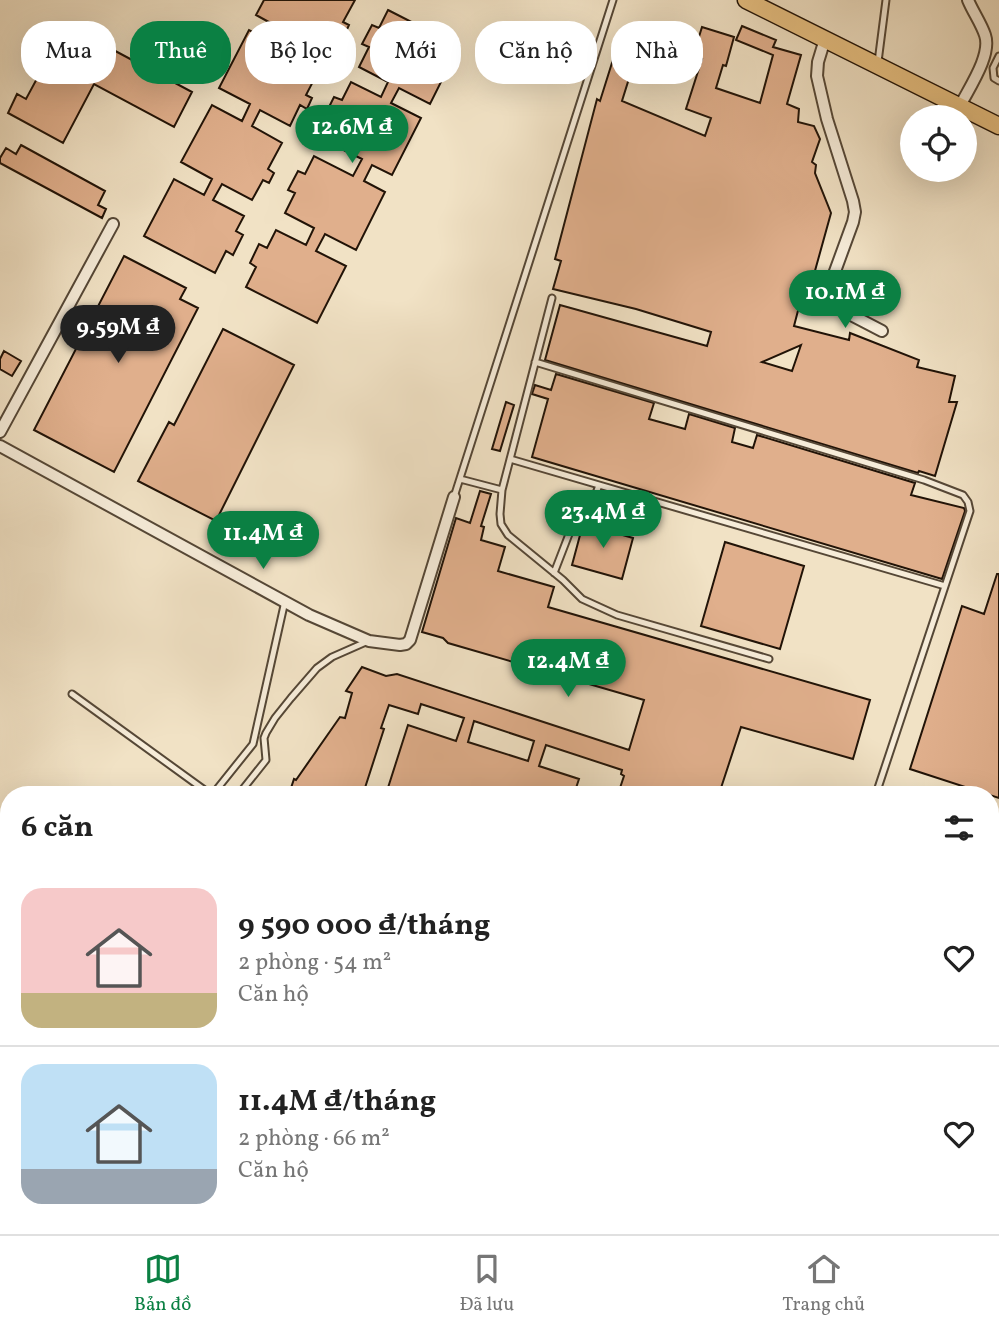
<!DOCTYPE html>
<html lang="vi">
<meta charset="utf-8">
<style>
:root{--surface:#fff;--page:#f6f6f6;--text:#222;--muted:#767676;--line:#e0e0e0;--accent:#0b8043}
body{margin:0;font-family:Vollkorn,serif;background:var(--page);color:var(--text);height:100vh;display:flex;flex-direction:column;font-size:26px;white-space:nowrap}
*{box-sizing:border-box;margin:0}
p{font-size:23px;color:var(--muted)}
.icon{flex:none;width:38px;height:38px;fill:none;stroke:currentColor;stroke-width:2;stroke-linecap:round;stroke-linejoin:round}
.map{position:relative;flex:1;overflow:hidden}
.sheet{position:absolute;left:0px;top:786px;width:999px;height:450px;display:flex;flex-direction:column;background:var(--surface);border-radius:28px 28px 0 0;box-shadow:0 7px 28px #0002}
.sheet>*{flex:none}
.guide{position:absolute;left:21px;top:21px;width:957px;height:63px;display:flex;gap:14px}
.buttons{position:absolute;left:900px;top:105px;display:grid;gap:14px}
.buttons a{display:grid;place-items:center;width:77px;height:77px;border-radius:50%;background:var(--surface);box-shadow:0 7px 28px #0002;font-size:35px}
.price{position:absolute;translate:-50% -60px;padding:0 16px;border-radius:24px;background:var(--accent);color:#fff;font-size:23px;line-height:46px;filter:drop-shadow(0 2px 4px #0008)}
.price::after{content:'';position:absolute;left:50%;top:42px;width:21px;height:16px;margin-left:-10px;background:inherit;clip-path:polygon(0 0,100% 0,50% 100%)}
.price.active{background:#222;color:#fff}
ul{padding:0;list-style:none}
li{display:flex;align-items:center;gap:21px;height:175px;padding:0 21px}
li+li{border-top:2px solid var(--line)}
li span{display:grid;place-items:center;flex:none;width:196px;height:140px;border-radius:21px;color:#555}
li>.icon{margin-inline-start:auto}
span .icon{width:84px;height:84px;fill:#fffc;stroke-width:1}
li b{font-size:30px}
h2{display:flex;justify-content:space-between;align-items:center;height:84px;padding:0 21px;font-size:30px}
.chip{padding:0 24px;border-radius:28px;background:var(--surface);box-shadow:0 7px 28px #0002;font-size:24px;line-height:63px}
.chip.active{background:var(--accent);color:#fff}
.dock{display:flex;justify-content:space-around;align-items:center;height:98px;border-top:2px solid var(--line);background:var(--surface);font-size:19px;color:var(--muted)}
.dock a{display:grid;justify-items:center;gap:4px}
.dock .active{color:var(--accent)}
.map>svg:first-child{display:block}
.building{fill:#e0af8c;stroke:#211307;stroke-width:2;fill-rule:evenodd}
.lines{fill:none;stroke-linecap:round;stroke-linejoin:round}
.lane-casing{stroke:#554736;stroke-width:9}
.street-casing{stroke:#554736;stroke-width:14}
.primary-casing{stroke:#211307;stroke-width:19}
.lane{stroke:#f6ecd9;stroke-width:5}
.street{stroke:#f6ecd9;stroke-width:10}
.primary{stroke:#e8c182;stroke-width:16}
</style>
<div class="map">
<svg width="999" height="1234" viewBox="0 0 999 1234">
<rect width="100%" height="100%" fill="#f1e2c5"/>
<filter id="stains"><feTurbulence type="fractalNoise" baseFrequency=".00286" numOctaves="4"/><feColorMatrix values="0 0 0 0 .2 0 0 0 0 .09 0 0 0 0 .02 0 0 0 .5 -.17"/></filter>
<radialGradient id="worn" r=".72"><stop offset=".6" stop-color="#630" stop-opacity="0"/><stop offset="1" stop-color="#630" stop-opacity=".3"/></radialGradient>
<path class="building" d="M264,0H355L343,22L349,25L344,36L338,32L327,53L297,37L289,52L320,68L306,95L312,98L307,109L300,105L290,126L260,110L252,126L282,143L268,169L274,173L269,183L263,180L252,200L222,184L213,200L244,216L236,231L243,235L233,255L226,251L215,273L144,236L174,179L204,195L212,179L181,162L212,105L242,121L250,104L219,88L249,30L279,46L287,32L256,15Z
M388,10L427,30L431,23L441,29L438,35L459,46L430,104L399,88L391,103L421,118L392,175L372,165L364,181L385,192L356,250L325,234L316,251L346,266L317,323L246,287L256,267L250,263L259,244L267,248L276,230L306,245L314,228L285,213L295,193L288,190L298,171L305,174L314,156L353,176L362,159L321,139L332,119L325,115L334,97L342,100L351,82L381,97L388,82L359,67L369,47L362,44L372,25L379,28Z
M63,23L192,92L174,127L94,84L63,143L8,113L17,94L26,99L47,60L44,58Z
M742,26L776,40L773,47L801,55L787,104L799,109L798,122L814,126L820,139L812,162L816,165L815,173L831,213L813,278L807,276L794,326L849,340L850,333L919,360L917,367L955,376L949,402H957L935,476L919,471L918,473L545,360L560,305L707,346L711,332L636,309L553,289L561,261L555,259L597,99L600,101L622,31L642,37L622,101L705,136L711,118L686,109L702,59L693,56L702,27L734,37L726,66L723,65L716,88L760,103L773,55L736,40ZM801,345L792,371L762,362Z
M21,145L105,191L98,205L106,209L102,218L0,163V158L6,148L16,154Z
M124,256L186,288L180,299L198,308L114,472L34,430Z
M223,329L294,365L216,521L138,481L169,422L174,425Z
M4,351L21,361L12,376L0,369V359Z
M556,374L654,403L649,419L685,429L689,414L735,428L732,442L753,448L757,435L915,483L911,495L964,508L965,511L942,579L532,457L548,399L532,394L535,385L551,390Z
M506,402L514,405L500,451L492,449Z
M480,491L491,494L481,526L484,527L481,540L505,547L498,571L554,587L548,607L870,700L853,759L741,727L719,794H678L665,790L664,794H618L624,776L621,774L622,770L546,745L539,766L579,779L574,794H386L408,725L456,741L464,718L421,704L418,714L389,705L381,728L384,729L363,794H289L294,779L296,780L340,717L345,718L352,693L346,691L362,667L386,676L397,674L629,750L644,700L448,643L443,638L422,632L456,518L470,523ZM474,721L534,741L528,761L468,742Z
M601,516L613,520L609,531L633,538L622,579L572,565L583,524L597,528Z
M725,542L804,566L780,649L701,626Z
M997,574H999V798L910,769L962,606L984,614Z
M990,881L999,884V1025L992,1045H990Z
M999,1193V1234H990V1212Z"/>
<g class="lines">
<g class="lane-casing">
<path id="lane" d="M999,56L993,68L994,78L999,81
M878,62L886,0
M552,298L502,490L500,514L501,524L508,535L563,580L582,599L617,615L769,659
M535,362L924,480L963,495L968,502L970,511L876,794
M510,459L945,586
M460,479L502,490
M454,497L613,0
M591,507L610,514
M554,573L581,503L591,507L599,485
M72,694L210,794
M213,794L253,744L285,601
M239,794L266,760L264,738L266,733L275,718L291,698L317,668L332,657L366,642
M990,843L999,845
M0,883L9,890
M0,985L9,977
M0,1010L9,989
M0,1041L9,1071
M1,1142L9,1153
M0,1147L9,1121
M990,1148L999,1135
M0,1163L3,1169L9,1175
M74,1227L81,1234
M98,1227L105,1234
M941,1234L945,1227"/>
</g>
<g class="street-casing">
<path id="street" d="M825,39L818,62L817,76L827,119L853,201L855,212L853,222L830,285L828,301L832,305L882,331
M960,106C969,88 992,55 985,35C981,23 973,12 968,0
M0,432L113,224
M0,446L309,615L369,641L400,645L406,644L410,640L454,497"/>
</g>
<g class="primary-casing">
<path id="primary" d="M746,0L999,126"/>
</g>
<use href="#lane" class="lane"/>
<use href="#street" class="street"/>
<use href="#primary" class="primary"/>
</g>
<rect width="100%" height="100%" filter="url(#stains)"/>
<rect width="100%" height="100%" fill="url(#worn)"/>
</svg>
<div class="buttons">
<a><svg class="icon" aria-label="locate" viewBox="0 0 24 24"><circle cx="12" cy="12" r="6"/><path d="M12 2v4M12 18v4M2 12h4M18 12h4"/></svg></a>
</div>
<b class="price" style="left:352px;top:165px">12.6M ₫</b>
<b class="price" style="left:845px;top:330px">10.1M ₫</b>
<b class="price active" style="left:118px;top:365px">9.59M ₫</b>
<b class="price" style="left:603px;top:550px">23.4M ₫</b>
<b class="price" style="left:263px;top:571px">11.4M ₫</b>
<b class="price" style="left:568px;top:699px">12.4M ₫</b>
<div class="guide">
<a class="chip">Mua</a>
<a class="chip active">Thuê</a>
<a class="chip">Bộ lọc</a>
<a class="chip">Mới</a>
<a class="chip">Căn hộ</a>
<a class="chip">Nhà</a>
</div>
<section class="sheet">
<h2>6 căn<svg class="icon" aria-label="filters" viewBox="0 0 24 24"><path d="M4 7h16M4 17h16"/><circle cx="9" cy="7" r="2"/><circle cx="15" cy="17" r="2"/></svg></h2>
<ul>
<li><span style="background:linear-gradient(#f6c9c9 75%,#c2b280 0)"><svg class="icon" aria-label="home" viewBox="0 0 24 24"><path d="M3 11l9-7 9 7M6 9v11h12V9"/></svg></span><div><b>9 590 000 ₫/tháng</b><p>2 phòng · 54 m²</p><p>Căn hộ</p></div><svg class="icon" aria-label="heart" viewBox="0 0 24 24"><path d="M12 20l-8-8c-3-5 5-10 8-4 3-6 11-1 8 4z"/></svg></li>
<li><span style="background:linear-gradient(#bfe0f5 75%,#9aa5b1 0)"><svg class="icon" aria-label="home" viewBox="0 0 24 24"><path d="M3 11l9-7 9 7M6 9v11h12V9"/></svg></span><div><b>11.4M ₫/tháng</b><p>2 phòng · 66 m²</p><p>Căn hộ</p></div><svg class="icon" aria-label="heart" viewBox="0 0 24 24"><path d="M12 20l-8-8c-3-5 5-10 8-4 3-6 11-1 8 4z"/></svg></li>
</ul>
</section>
</div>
<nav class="dock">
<a class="active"><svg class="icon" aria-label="map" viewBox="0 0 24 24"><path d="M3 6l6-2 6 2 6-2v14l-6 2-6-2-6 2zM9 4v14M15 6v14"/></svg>Bản đồ</a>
<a><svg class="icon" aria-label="saved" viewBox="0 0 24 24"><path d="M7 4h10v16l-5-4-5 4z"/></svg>Đã lưu</a>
<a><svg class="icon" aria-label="home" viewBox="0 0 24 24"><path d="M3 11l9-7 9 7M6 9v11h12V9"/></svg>Trang chủ</a>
</nav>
